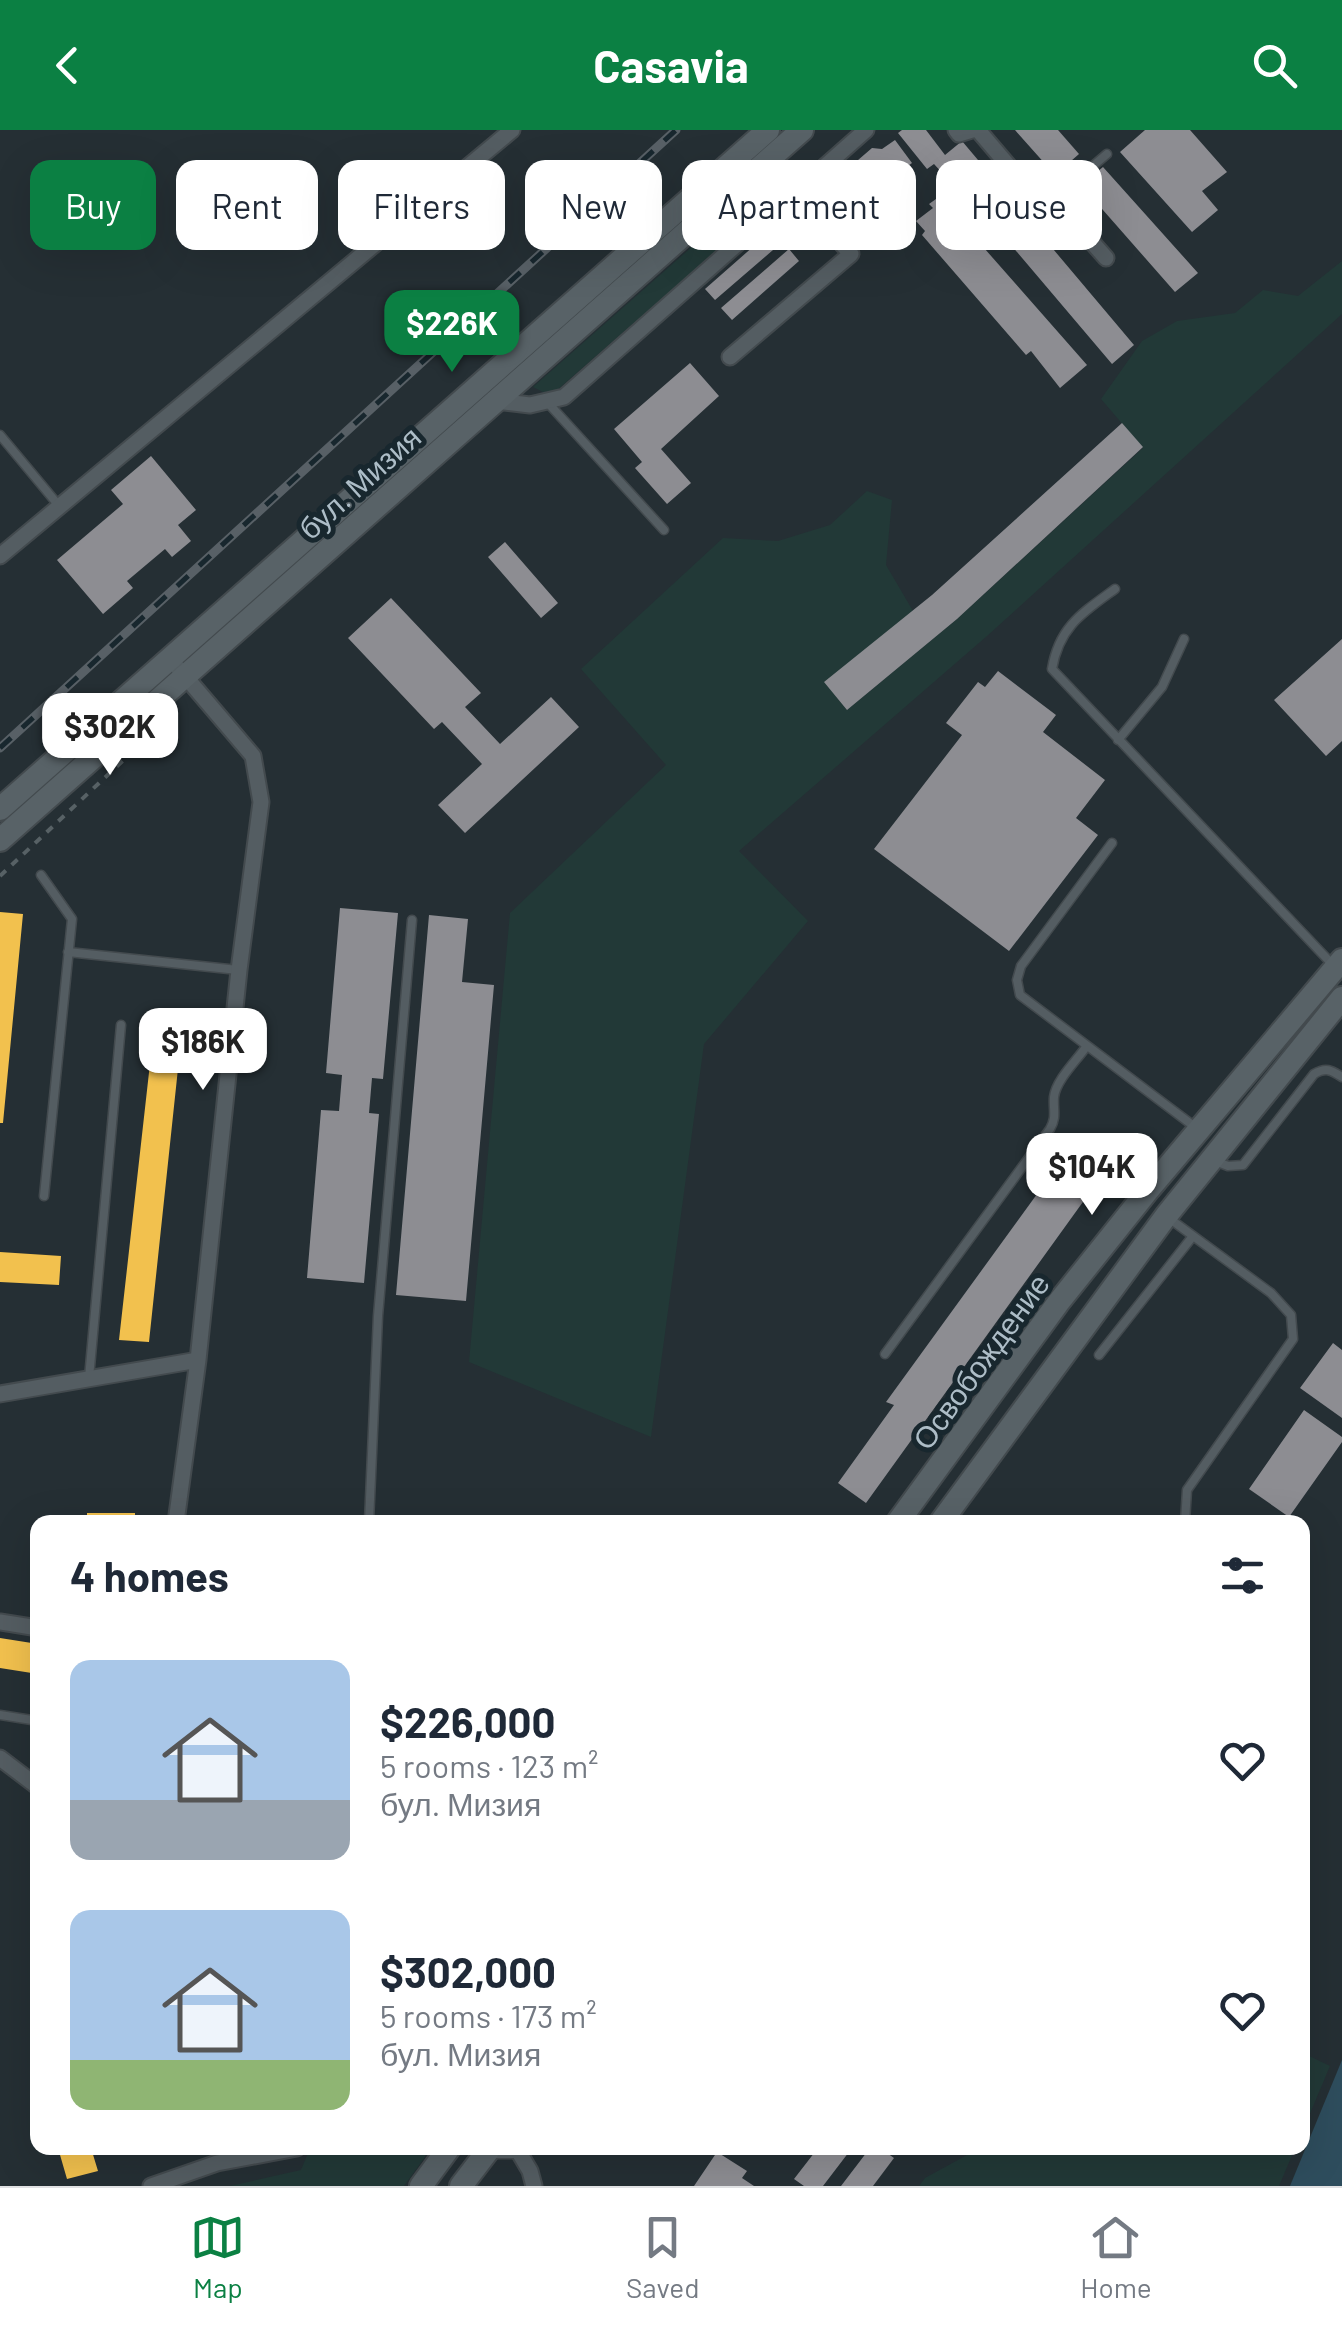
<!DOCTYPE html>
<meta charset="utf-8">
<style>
:root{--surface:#fff;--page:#f2f2f3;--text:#1f2937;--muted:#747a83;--line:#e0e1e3;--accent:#0b8043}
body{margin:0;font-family:Barlow,sans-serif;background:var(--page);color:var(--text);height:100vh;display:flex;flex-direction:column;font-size:38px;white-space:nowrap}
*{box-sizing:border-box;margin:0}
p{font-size:32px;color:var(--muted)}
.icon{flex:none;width:55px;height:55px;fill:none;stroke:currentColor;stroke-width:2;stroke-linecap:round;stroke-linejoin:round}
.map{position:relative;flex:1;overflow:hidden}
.panel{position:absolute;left:30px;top:1385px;width:1280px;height:640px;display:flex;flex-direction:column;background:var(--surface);border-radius:20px;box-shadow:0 10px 40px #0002}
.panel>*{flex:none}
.banner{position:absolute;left:30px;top:30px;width:1282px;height:90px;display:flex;gap:20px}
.price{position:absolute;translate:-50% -85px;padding:0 22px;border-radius:20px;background:#fff;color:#222;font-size:32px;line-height:65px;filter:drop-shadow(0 2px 5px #0008)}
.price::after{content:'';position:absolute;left:50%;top:60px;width:30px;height:22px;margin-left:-15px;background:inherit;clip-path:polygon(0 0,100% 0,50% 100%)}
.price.on{background:var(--accent);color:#fff}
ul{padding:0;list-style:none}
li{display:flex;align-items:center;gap:30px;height:250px;padding:0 40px}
li span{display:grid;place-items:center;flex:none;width:280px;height:200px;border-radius:20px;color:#555}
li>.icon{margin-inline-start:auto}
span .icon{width:120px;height:120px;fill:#fffc;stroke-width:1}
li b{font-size:42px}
h2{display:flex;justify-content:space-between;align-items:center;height:120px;padding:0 40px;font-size:42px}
.tag{padding:0 35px;border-radius:20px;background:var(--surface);box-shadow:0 10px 40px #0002;font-size:35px;line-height:90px}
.tag.on{background:var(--accent);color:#fff}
header{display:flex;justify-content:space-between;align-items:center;height:130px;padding:0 40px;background:var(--accent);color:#fff;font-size:45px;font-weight:700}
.tab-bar{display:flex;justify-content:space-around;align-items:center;height:140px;border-top:2px solid var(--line);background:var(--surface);font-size:28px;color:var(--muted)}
.tab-bar a{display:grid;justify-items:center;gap:5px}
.tab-bar .on{color:var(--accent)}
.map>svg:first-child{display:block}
.green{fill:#223937}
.water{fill:#2e4d5d}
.homes{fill:#f2c14e}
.industry{fill:#8d8d92}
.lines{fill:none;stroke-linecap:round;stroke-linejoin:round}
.lane-casing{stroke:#434a4e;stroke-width:11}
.street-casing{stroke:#434a4e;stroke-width:19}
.secondary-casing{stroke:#434a4e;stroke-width:26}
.path{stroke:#576165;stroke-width:4;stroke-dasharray:8 8;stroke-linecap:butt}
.lane{stroke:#545d62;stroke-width:8}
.street{stroke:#545d62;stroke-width:15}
.secondary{stroke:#586267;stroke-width:22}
.rail-casing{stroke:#586066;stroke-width:9}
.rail{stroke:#18272e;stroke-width:5;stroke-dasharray:15;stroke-linecap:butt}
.labels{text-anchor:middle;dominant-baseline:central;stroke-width:10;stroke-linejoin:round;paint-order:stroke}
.street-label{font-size:30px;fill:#adbdc7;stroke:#18272e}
</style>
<header><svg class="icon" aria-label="back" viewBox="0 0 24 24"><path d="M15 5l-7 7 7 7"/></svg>Casavia<svg class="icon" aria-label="search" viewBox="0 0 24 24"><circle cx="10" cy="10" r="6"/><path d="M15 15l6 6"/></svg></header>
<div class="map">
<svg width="1342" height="2056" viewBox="0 0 1342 2056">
<rect width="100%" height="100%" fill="#252f34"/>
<path class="green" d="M770,48L778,56L718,108L716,121L556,261L543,262L533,257Z
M1342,131V184L987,506L739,721L808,791L704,914L651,1307L469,1232L510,783L666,635L581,539L723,408L778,411L830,395L867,361L892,370L886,435L913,481L825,552L847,580L957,489L1143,318L1101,269L1142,211L1177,191L1235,183L1263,160L1298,166Z
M1303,1923L1330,1936L1303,2000Z
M310,2018H425V2027L404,2056H230L301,2040Z
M980,2018H1295L1279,2056H919L925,2048Z"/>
<path class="water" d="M1342,1930V2056H1290Z"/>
<path class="homes" d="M0,782L23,784L3,993H0Z
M156,880L184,882L149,1212L119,1210Z
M0,1122L61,1126L59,1155L0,1152Z
M87,1383H135V1392H87Z
M0,1508L38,1514V1544L0,1538Z
M58,2018H91L98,2041L67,2049Z"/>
<path class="industry" d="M902,0H926L945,25L962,11L1134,215L1112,234L950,43L945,46L934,34L927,39L898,3Z
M1015,0H1058L1079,24L1055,45Z
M1145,0H1190L1227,42L1202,61L1218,80L1192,102L1120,22Z
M895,10L912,33L904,39L899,36L849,78L829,55L872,18L882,19Z
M1103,37L1198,143L1175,162L1081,55Z
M943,64L951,75L948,77L1087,235L1060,258L1031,221L1026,225L922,105L925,101L916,91L933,78L929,74Z
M763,108L773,120L715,170L705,159Z
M789,119L799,131L732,190L721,178Z
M690,233L719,266L661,319L691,353L667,374L635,338L642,332L614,299Z
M1122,293L1143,317L957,489L847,580L824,552L932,465Z
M151,326L196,380L178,395L191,411L172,427L165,419L127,451L133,458L103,484L57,430L123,374L111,360Z
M505,412L558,473L541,488L488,427Z
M391,468L481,563L465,577L500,614L551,567L579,597L465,703L438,675L482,634L442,592L434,599L348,508Z
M1342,509V611L1326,626L1274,570Z
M998,541L1056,585L1043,602L1105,650L1076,688L1098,705L1009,821L874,719L962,605L946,593L978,552L985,557Z
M340,778L398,783L383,949L372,948L369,983L379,984L364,1153L307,1148L321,980L339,981L342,945L326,943Z
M429,785L468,789L462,852L494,855L466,1171L396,1165Z
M1077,1009L1111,1033L866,1373L838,1353L894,1275L886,1272Z
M1333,1213L1342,1220V1288L1300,1258Z
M1304,1280L1342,1307V1312L1289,1387L1249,1359Z
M818,2018H852L823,2056H804L794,2049Z
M870,2018H880L894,2028L873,2056H841Z
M717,2022L747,2041L742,2048L754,2056H694Z"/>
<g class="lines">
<g class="lane-casing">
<path id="lane" d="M1054,69L1107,24
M548,273L664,400
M0,305L60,377
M1115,459C1082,483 1059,497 1052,539L1332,834
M1118,610L1162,557L1184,509
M1112,713L1021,836L1017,850L1020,865L1195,997
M41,745L72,789L44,1066
M68,822L238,840
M1215,1031L1228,1036L1243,1035L1314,944C1326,937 1331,940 1342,947
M1170,1089L1271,1163L1291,1185L1293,1209L1187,1360L1185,1392
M885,1224L1050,999C1057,987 1053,980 1054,967C1056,950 1077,930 1086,917
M1099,1225L1193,1106
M89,1248L121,895
M369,1392L378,1186L412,790
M0,1585L38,1591
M475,2018L485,2024H520L524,2018"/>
</g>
<g class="street-casing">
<path id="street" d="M956,0L959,4L972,0
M978,0L1035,67L1054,69L1106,128
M730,227L851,124L767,30
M496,271L530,275L564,267L866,0
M0,426L512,0
M0,1264L198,1230
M176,1392L198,1230L239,840L261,672L253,626L179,539
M0,1492L38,1498
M0,1628L38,1657
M520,2024L530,2041L534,2056
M151,2056L217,2033L297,2018"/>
</g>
<g class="secondary-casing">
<path id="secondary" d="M0,679L768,0
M0,710L802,0
M898,1392L1058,1173L1149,1059L1342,830
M941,1392L1166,1086L1342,868
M421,2056L449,2018
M461,2056L490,2018"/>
</g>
<path class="path" d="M0,746L146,609"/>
<use href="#lane" class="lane"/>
<use href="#street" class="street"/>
<use href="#secondary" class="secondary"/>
<g class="rail-casing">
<path id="rail" d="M0,618L676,0"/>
</g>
<use href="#rail" class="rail"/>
</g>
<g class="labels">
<g class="street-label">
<text transform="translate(359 352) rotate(-42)">бул. Мизия</text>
<text transform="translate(980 1231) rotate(-54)">Освобождение</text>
</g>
</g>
</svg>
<b class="price on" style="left:452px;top:245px">$226K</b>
<b class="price" style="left:110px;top:648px">$302K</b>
<b class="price" style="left:203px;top:963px">$186K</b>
<b class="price" style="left:1092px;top:1088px">$104K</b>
<div class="banner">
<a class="tag on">Buy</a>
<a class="tag">Rent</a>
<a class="tag">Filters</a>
<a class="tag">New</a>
<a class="tag">Apartment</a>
<a class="tag">House</a>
</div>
<section class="panel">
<h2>4 homes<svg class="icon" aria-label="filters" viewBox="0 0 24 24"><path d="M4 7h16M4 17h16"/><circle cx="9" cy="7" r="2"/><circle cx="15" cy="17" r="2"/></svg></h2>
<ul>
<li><span style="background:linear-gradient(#a9c7e8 70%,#9aa5b1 0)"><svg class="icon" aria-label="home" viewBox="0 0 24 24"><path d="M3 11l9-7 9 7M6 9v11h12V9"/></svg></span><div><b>$226,000</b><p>5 rooms · 123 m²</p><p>бул. Мизия</p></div><svg class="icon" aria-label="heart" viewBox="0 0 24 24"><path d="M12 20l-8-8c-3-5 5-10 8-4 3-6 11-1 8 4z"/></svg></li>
<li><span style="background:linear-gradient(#a9c7e8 75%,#8fb573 0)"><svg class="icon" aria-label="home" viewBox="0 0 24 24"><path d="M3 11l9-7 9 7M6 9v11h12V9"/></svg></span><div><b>$302,000</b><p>5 rooms · 173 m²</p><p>бул. Мизия</p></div><svg class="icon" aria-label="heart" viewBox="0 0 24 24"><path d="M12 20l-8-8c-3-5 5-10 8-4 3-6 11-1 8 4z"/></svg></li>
</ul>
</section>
</div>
<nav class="tab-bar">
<a class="on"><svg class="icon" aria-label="map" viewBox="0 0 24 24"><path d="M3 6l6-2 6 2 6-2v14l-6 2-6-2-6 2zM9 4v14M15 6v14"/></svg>Map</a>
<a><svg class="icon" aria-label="saved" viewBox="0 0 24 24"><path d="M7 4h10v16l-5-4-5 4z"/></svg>Saved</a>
<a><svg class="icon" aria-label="home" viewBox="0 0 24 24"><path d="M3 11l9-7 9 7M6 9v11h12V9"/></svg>Home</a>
</nav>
